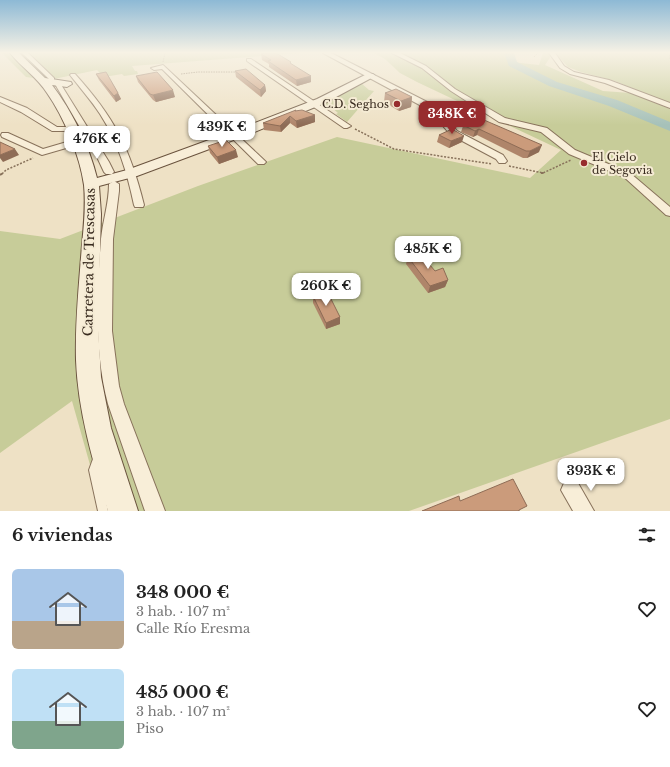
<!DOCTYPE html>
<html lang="es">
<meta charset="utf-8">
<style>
:root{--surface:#fff;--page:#f2f2f2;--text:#222;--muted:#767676;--accent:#972c2e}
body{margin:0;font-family:"Libre Baskerville",serif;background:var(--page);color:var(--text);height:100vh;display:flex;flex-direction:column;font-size:15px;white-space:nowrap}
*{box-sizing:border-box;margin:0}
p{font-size:13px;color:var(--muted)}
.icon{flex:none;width:22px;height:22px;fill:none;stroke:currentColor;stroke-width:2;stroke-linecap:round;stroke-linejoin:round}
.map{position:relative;height:511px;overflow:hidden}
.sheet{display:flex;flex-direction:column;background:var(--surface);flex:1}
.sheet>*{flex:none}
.price{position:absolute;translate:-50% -34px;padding:0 9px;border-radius:8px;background:#fff;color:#222;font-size:13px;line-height:26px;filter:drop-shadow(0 1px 2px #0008)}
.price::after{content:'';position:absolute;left:50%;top:24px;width:12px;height:9px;margin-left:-6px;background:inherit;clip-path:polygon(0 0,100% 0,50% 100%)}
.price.current{background:var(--accent);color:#fff}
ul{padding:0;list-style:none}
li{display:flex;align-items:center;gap:12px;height:100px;padding:0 12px}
li span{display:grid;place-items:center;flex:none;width:112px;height:80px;border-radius:6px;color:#555}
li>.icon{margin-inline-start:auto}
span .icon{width:48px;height:48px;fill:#fffc;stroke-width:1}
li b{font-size:17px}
h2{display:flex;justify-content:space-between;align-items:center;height:48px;padding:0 12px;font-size:17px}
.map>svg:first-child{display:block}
.green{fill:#c7cc99}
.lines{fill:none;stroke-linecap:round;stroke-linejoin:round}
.river{fill:#a6c1b9;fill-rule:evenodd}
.lane-casing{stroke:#88725b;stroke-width:2}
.street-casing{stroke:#88725b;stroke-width:2}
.secondary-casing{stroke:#6a533e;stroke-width:2}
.path-far2{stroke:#88725b;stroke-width:1;stroke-dasharray:1.5 1;stroke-linecap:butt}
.path-far1{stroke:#88725b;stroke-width:1.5;stroke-dasharray:2 1.5;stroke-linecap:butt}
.path{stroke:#88725b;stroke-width:2;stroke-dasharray:2.5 2;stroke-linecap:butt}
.lane{fill:#f8eed8;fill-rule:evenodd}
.street{fill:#f8eed8;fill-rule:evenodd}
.secondary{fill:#f8eed8;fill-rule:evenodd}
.wall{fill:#af856a}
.shaded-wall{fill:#8e6c56}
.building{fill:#cb9b7b;stroke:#8e6c56}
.poi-dot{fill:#972c2e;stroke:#f5ebd4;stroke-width:1.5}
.labels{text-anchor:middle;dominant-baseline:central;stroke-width:4;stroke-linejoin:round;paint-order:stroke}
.far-poi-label{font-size:11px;fill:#392b1f;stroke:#f5ebd4;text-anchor:end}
.street-label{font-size:13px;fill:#392b1f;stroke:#f5ebd4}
</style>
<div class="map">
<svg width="670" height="511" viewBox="0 0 670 511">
<rect width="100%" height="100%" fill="#eee1c5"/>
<path class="green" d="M2,53H301L132,66L135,71H137L138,74L124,76L122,74L104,77L97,70L49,80L26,77Z
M374,53H513L511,60L512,62L539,65L543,53H550L551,56L545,65L603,91L631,93L670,109V419L409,511H103L72,401L0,453V231L60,239L198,186L337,137L530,178L561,150L417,82L400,73L385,59Z
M555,53H670V104L615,81L581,72L568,67Z
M361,83L369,90L374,91L347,122L336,114L338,113L330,106L326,108L322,103Z"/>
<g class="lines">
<path class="river" d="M504,53H514L517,62L557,82L617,100L670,122V131L609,106L549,86L509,66Z"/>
<g class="lane-casing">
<path id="lane" d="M97,454L100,456L102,459L99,470L108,511H98L89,470L94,456Z"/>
</g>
<g class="street-casing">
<path id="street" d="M22,53H28L54,78V80H50Z
M323,53H331L435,106L457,131L503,155L507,161L505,163H499L496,159L451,135L429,110Z
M392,53H400L426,66L455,89L505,118L547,128L575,150L630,173L670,207V216L666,215L624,177L569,154L541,132L499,122L451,91L422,68Z
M549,53H555L564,66L574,72L609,80L670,103V108L605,83L570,74L560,68Z
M247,59H251L351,126L347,128H344L247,61Z
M163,65L264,160L266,162L264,164H258L162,69L154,70L151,68Z
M71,74H75C114,117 130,148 144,205L143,207H135L134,205C127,172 118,142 100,114C91,100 80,88 70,75Z
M56,83H60L109,162L114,172L112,174H106L104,172L97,157L55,84Z
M0,97L27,108L57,127H71L75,129L71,131H52L21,112L0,102Z
M2,133H8L43,149L77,139L81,142L80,144L42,155L2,137L1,135Z
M114,181L119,184V191L113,239L112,331L119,386L124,404L165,511H145L108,404C94,351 97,293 101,239C103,220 109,203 109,184Z
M571,480L578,483L594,511H573L561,490L564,483Z"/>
</g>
<g class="secondary-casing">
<path id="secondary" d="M10,53H19L45,78L71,82L72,84L67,87L52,85C72,111 89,145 97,178L127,170L239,129L317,99L367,74H373L375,76L325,103L247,135L137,176L99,186L101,214L98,327L101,377L111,428L138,511H108C93,462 78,412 76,360C75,322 79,284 82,245C84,225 86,205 84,185C80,156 64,117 47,93C37,77 21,67 10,53Z"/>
</g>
<path class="path-far2" d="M670,55V59
M534,57L538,53
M163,62L165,53
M181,74L198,72H236"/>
<path class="path-far1" d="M355,129L394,149L492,164
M509,166L543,173L571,160
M2,174L6,170L33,158"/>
<path class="path" d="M541,173H544
M0,175L3,173"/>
<use href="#lane" class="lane"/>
<use href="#street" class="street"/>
<use href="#secondary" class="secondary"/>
</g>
<path class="wall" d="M261,54L292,64L311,82L297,86L269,67V64L262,60Z
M235,71L265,85L266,91L261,97L236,77Z
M96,74L118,93L121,99L116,102L99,80Z
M136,76L175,97L156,102L153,100L138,82Z
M385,93L412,97L411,107L399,111L384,102Z
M296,111L315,115V122L297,128L290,123L281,132L264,130L263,123Z
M464,123L539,152L527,158H523L477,135L473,137L461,132Z
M439,135L462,142L449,148L437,142Z
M208,146L238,157L219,164L210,153Z
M408,257L435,271L448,280L445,287L428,293L406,264Z
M313,296L340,317V324L326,329L313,303Z"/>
<path class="shaded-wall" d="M311,76V82L297,86L296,80Z
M265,85L266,91L261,97L260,90Z
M173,90L175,97L156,102L153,95Z
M118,93L121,99L116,102L114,96Z
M412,97L411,107L399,111L401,101Z
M315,115V122L297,128L296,121Z
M290,116V123L281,132L280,126Z
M479,129L477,135L473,137L475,131Z
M464,136L462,142L449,148L451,141Z
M542,145L539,152L527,158L530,151Z
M15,149L19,155L3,162L0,158V155Z
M236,150L238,157L219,164L217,157Z
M448,280L445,287L428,293L430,286Z
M340,317V324L326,329V323Z"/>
<path class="building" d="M265,53H276L291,62L290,63L311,76L296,80L268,61L271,60L261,54Z
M246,69L265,85L260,90L235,71Z
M106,72L118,93L114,96L96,74Z
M157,72L173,90L153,95L150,94L136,76Z
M396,89L412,97L401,101L385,93Z
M296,110L295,111L302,110L315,115L296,121L290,116L280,126L263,123Z
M475,118L481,121L484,120L542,145L530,151H526L479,129L475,131L463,125L466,124L464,123Z
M452,129L464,136L451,141L439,135Z
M226,140L236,150L217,157L208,146Z
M0,142L15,149L0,155Z
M419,252L435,271L443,268L448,280L430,286L408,257Z
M327,291L340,317L326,323L313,296Z
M513,479L527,506L519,510V511H422L459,496L460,501Z"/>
<linearGradient id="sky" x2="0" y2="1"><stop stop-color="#8db9d5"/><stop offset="0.42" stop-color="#f7f2e5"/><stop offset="1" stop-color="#f7f2e5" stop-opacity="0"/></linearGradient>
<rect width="670" height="125" fill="url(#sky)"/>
<g class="poi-dot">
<circle cx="397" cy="104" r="4"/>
<circle cx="584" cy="163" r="4"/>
</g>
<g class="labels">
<g class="far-poi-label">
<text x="389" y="104">C.D. Seghos</text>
<text x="592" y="157" text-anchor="start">El Cielo<tspan x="592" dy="13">de Segovia</tspan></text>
</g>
<g class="street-label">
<text transform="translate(89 262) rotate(-89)">Carretera de Trescasas</text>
</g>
</g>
</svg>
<b class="price current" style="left:452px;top:135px">348K €</b>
<b class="price" style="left:222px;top:148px">439K €</b>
<b class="price" style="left:97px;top:160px">476K €</b>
<b class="price" style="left:428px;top:270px">485K €</b>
<b class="price" style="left:326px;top:307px">260K €</b>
<b class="price" style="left:591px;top:492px">393K €</b>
</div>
<section class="sheet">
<h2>6 viviendas<svg class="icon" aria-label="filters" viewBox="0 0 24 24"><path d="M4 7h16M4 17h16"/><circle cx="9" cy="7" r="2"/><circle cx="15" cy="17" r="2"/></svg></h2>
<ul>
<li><span style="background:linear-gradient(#a9c7e8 65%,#b9a48a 0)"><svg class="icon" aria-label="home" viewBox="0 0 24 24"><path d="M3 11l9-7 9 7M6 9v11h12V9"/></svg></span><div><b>348 000 €</b><p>3 hab. · 107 m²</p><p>Calle Río Eresma</p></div><svg class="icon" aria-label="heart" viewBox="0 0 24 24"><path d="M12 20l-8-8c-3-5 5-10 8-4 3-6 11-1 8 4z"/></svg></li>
<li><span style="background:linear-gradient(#bfe0f5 65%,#7fa58c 0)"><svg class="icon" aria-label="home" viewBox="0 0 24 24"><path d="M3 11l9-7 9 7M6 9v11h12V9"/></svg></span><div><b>485 000 €</b><p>3 hab. · 107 m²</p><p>Piso</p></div><svg class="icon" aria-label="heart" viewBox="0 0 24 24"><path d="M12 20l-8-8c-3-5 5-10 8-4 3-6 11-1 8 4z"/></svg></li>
</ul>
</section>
